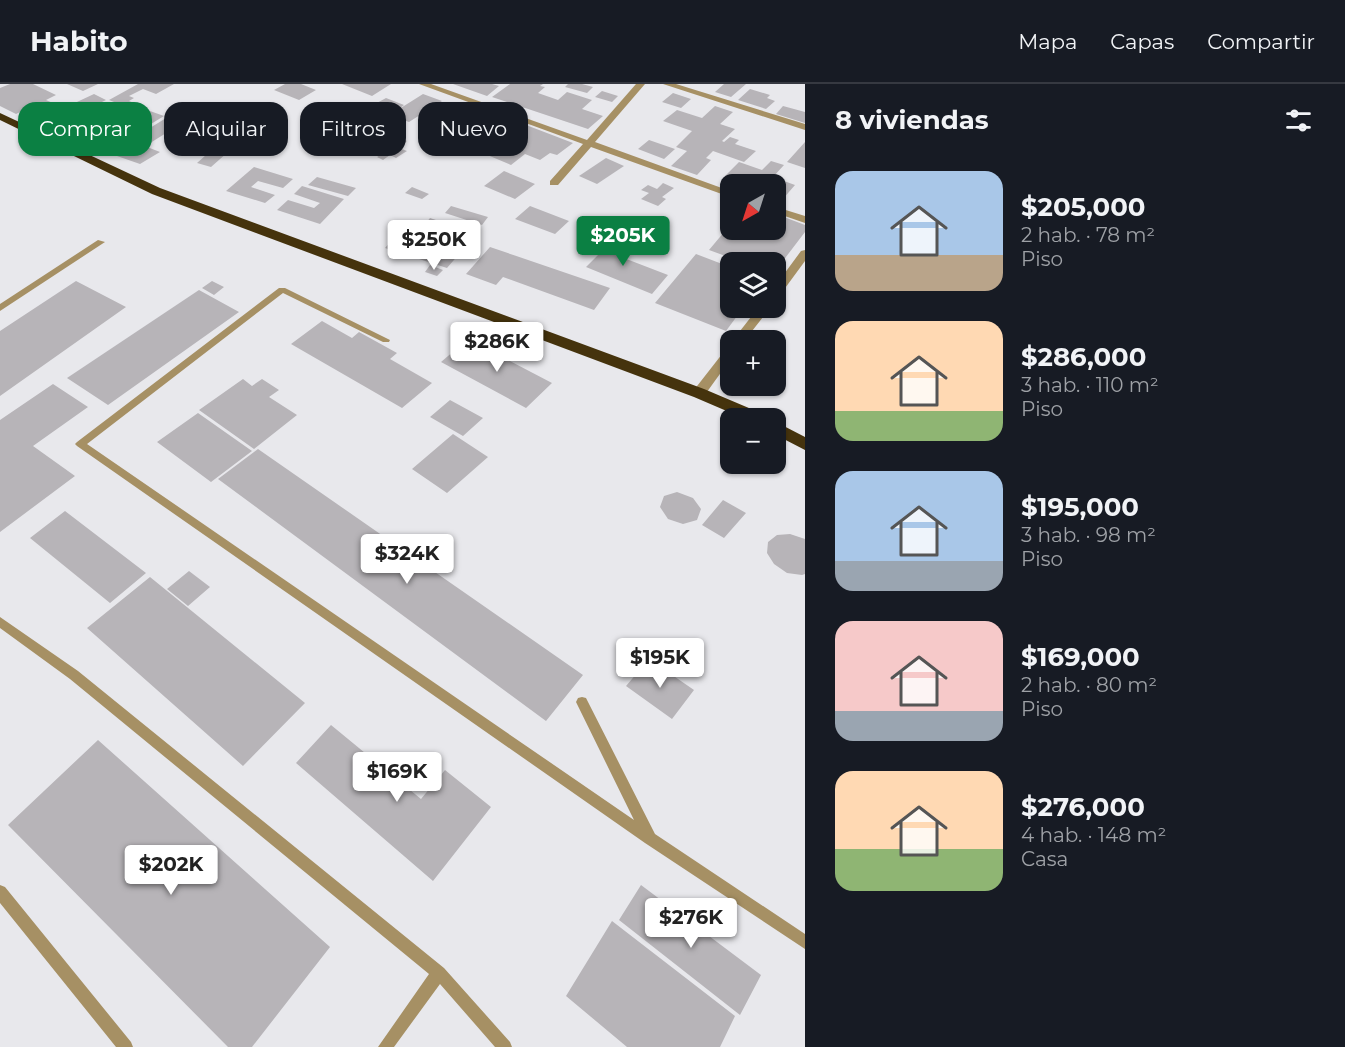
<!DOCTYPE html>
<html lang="es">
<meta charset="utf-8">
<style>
:root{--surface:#171b24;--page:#242831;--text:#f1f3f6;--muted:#9ea1a6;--line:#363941;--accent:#0b8043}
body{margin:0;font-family:Montserrat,sans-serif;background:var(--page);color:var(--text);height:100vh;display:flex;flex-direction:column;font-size:22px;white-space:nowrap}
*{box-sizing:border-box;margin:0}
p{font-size:20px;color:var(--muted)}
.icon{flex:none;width:33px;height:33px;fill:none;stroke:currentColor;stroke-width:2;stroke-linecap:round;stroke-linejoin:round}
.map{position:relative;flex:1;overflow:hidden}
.panel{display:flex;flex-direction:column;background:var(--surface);width:540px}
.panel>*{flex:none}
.banner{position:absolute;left:18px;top:18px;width:570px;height:54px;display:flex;gap:12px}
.needle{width:39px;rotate:219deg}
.controls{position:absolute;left:720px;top:90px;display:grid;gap:12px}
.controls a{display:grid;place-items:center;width:66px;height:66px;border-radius:12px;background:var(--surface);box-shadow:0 2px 4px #0004;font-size:30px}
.price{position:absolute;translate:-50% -51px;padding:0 14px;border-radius:6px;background:#fff;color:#222;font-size:20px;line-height:39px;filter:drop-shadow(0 2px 3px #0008)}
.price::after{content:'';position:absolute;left:50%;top:36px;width:18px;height:14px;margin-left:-9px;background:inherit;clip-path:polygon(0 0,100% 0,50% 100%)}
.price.active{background:var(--accent);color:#fff}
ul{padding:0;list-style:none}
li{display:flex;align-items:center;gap:18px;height:150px;padding:0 30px}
li span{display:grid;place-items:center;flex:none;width:168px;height:120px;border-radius:18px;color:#555}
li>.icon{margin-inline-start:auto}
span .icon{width:72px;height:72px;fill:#fffc;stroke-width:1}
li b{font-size:26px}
h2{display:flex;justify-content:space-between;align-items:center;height:72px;padding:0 30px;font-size:26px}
.chip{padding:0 21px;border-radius:18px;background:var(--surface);box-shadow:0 2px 4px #0004;font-size:21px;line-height:54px}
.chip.active{background:var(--accent);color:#fff}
header{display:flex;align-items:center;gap:36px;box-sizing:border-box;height:84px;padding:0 30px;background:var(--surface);border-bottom:2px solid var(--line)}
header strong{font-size:28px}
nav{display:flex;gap:33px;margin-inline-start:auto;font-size:21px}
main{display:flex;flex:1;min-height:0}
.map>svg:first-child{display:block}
.building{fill:#b7b4b8}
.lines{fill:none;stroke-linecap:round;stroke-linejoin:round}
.lane{fill:#a69064;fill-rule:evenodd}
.street{fill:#a69064;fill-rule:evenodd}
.highway{fill:#45330d;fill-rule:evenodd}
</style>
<header>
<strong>Habito</strong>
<nav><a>Mapa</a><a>Capas</a><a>Compartir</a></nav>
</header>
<main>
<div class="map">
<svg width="805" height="963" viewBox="0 0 805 963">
<rect width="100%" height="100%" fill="#e8e8ec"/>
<path class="building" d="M10,0H33L56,11L46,16L64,24L94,10L106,16L61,38L30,23L16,30L0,22V4Z
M67,0H98L83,7Z
M138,0H174L156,10L143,5L129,12L134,14L129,17L137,20L129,24L109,16Z
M285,0H301L316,6L299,16L274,6Z
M342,0H391L372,12Z
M453,0H492L499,2L487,12Z
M510,0H543L540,2L545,3L538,9L558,16L567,8L592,16L582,25L603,32L588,45L492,13Z
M568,0H582L593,3L587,9L565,3Z
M724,0H746L731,13L715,8Z
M750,5L770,11L767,14L775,17L766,25L738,16Z
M602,7L618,12L612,18L595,13Z
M673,9L691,15L681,24L662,18Z
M423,10L442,17L409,38L390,31L395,28L375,20L386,14L404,21L396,27Z
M139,20L148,24L108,47L99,44Z
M255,21L282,30L257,51L226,41Z
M715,22L733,28L720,40L735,45L722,57L724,58L730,53L739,56L735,60L756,67L744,78L713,67L706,74L711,76L697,91L671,82L687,67L676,63L692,47L663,37L677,26L702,34Z
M783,22L805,28V39L776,30Z
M184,23L198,29L147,61L132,55Z
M150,27L164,32L128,54L114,49Z
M73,35L111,53L98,60L60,42Z
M526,41L573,59L557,71L550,69L540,76L525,70L511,81L485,70Z
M374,43L407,57L400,62L366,47Z
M208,47L231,53L225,59L236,61L211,83L197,79L206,71L186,66Z
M649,56L675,65L664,75L638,65Z
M805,58V84L787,78Z
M103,59L128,69L142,61L160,68L140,80L94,64Z
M394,62L407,67L396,74L390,71L383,76L377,73Z
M606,74L624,82L597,100L579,92Z
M771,77L784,81L773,93L795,101L782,116L776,114V100H749L725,92L739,78L762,86Z
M254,83L293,95L283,104L258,97L251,103L275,111L265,119L226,107Z
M504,87L535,100L515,115L484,102Z
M317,93L356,104L348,112L308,101Z
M663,99L674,104L662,113L666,115L658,122L641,115L649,109L641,106L648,101L657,105Z
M302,102L344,115L320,140L277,126L288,116L314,124L320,119L294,110Z
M412,103L429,110L422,115L405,109Z
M451,122L488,133L482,141L445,129Z
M530,122L569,137L555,150L515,135Z
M776,130L805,141V148L776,186V178H742L709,166L730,141V146H776Z
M430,134L451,141L442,150L422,144Z
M593,148L613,155L603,166L668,191L652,210L586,183L602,167L582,159Z
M420,149L446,157L453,149L472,155L447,184L385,164L394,154L410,159Z
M490,163L610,204L594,226L503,193L496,201L466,190Z
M696,170L730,183V224H743L726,247L655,219Z
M430,181L443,186L437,192L425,188Z
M76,197L126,223L0,312V247Z
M212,197L224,203L214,211L202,204Z
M199,206L239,228L108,321L67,294Z
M322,237L352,254L359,248L397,269L390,275L432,299L402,324L291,260Z
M468,255L552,299L526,324L441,278Z
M243,295L252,302L262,295L279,306L269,313L297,331L254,365L199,326Z
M53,300L88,323L33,362L75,392L0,448V336Z
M450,316L483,334L463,352L430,333Z
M198,329L252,367L211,398L157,358Z
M453,350L488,373L447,409L412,385Z
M258,365L583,591L546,637L218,395Z
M677,408L693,414L701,425L697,436L683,440L668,435L660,423L664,412Z
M723,416L746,429L724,454L702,441Z
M65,427L146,489L110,519L30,454Z
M790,450L805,455V490L802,491L787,489L774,480L767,469L768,458L777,451Z
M189,487L210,503L188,522L167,505Z
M150,493L305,619L243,682L87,544Z
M649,575L694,606L672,635L626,602Z
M331,641L421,715L445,686L491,723L433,797L296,679Z
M98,656L330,863L252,963H228L8,741Z
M641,801L761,891L740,931L619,836Z
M612,837L735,932L720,963H627L566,912Z"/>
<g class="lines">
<path class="lane" d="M98,156L105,158L0,227V220Z
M279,204H285L390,256L389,258H383L283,209L87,360L634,736L576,618L578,614L582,613L586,614L655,750L805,850V865L645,759L77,362L75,360L77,358Z
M0,533L78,587L444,884L510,958L512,963H495L440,900L394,963H378L429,890L70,595L0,544Z
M0,801L5,803L131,958L133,963H116L0,819Z"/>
<path class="street" d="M419,0H431L587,56L636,0H645L595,58L730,107V113L591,63L558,101H550V97L583,60Z
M663,0H676L805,40V46Z
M776,123L805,132V139L776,129Z
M805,166V177L780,211H776V201L801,167Z
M758,224H770L745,256H733Z
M730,264V276L704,312H694L693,309L694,306L726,265Z"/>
<path class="highway" d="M0,29L160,104L704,305L763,330L765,334H743L694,313L152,110L0,36Z
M776,338L805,353V366L776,351Z"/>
</g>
</svg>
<div class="controls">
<a><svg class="needle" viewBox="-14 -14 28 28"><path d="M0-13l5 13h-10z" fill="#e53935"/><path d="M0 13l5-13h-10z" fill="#9ea1a6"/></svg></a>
<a><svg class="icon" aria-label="layers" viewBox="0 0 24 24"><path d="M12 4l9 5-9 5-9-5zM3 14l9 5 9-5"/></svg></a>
<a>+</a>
<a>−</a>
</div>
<b class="price active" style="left:623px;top:183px">$205K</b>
<b class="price" style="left:434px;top:187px">$250K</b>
<b class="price" style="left:497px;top:289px">$286K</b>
<b class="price" style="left:407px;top:501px">$324K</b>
<b class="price" style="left:660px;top:605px">$195K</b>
<b class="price" style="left:397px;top:719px">$169K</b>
<b class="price" style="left:171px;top:812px">$202K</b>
<b class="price" style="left:691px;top:865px">$276K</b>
<div class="banner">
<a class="chip active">Comprar</a>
<a class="chip">Alquilar</a>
<a class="chip">Filtros</a>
<a class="chip">Nuevo</a>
</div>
</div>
<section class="panel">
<h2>8 viviendas<svg class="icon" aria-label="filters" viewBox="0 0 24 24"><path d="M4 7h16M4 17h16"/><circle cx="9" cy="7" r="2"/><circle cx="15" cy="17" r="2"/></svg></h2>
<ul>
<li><span style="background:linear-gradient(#a9c7e8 70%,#b9a48a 0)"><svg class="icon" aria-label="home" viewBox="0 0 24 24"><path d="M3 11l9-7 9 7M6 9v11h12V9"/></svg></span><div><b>$205,000</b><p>2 hab. · 78 m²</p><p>Piso</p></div></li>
<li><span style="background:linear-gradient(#ffd9b3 75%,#8fb573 0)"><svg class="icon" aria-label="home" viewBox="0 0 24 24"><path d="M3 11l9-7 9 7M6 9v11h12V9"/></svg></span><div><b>$286,000</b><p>3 hab. · 110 m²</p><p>Piso</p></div></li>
<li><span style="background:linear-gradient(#a9c7e8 75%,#9aa5b1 0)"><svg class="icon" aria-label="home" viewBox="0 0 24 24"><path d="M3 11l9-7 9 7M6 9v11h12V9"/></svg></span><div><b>$195,000</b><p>3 hab. · 98 m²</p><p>Piso</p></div></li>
<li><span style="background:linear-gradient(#f6c9c9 75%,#9aa5b1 0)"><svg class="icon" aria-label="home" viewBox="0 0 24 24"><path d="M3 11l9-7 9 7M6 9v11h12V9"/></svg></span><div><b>$169,000</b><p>2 hab. · 80 m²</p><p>Piso</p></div></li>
<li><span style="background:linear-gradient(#ffd9b3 65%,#8fb573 0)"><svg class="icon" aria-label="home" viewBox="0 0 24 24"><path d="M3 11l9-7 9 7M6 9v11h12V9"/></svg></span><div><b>$276,000</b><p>4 hab. · 148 m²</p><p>Casa</p></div></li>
</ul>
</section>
</main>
